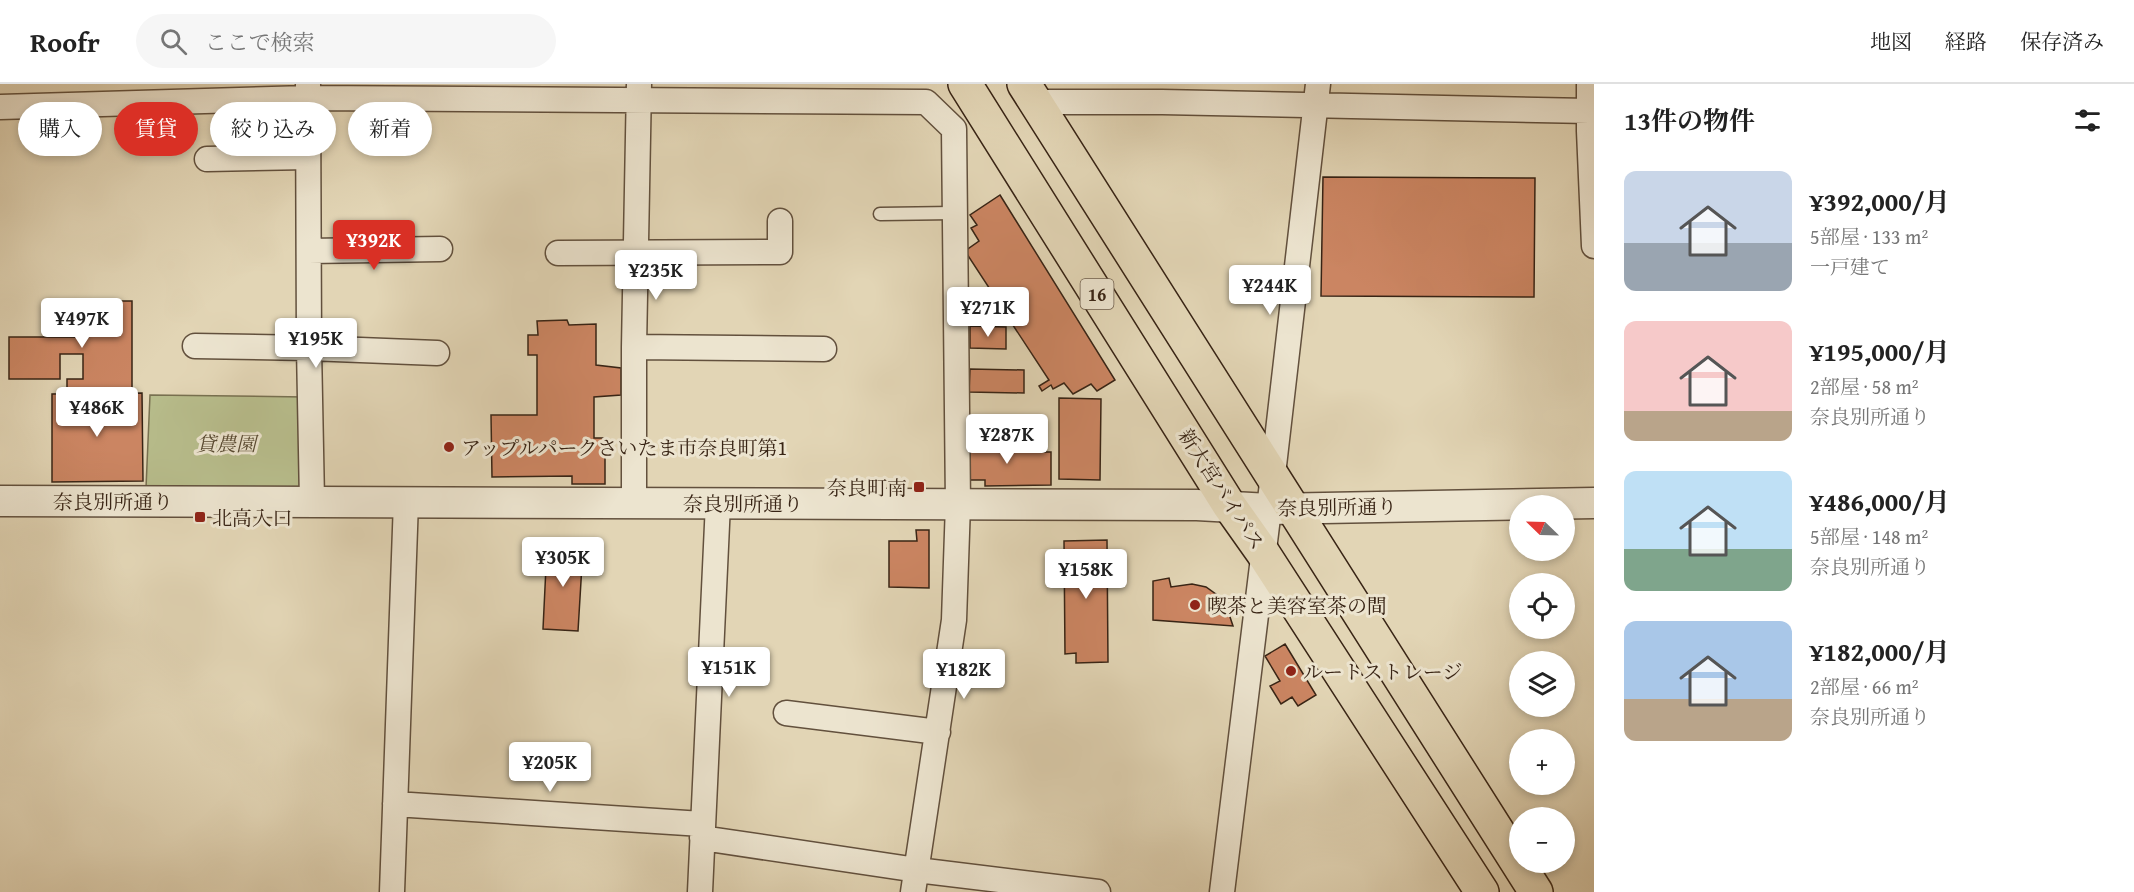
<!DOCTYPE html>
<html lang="ja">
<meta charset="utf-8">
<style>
:root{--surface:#fff;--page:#f6f6f6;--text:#222;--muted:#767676;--line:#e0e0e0;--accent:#d93025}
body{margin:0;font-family:"Gentium Book Plus","Noto Serif JP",serif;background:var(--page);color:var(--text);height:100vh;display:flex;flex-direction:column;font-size:22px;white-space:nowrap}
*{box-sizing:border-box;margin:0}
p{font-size:20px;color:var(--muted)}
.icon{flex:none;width:33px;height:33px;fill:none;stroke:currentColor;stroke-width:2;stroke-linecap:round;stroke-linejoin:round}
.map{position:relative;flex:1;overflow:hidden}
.side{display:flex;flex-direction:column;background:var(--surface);width:540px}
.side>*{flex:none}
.guide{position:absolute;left:18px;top:18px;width:570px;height:54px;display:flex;gap:12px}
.needle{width:39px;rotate:293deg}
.fabs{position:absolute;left:1509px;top:411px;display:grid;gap:12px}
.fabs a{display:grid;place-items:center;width:66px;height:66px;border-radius:50%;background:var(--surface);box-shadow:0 3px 9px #0003;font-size:30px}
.price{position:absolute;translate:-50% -51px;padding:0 14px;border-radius:6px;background:#fff;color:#222;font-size:20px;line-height:39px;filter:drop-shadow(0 2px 3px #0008)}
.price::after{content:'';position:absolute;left:50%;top:36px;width:18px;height:14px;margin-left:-9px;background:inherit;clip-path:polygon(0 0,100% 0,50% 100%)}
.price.current{background:var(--accent);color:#fff}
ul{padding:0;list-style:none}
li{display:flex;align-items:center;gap:18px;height:150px;padding:0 30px}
li span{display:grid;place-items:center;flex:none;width:168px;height:120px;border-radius:12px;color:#555}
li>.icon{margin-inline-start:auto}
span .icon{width:72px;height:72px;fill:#fffc;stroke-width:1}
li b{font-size:26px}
h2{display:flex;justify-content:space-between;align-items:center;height:72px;padding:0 30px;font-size:26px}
.pill{padding:0 21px;border-radius:27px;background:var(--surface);box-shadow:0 3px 9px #0003;font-size:21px;line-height:54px}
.pill.current{background:var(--accent);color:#fff}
header{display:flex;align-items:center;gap:36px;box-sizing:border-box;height:84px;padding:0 30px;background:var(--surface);border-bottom:2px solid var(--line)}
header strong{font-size:28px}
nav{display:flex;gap:33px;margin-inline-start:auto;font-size:21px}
.search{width:420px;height:54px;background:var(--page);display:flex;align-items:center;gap:15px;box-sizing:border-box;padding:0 21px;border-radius:33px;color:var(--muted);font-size:22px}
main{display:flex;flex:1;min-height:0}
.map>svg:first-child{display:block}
.green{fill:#b7bc8b;stroke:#787050;stroke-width:1.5}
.building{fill:#cb8562;stroke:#382415;stroke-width:1.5}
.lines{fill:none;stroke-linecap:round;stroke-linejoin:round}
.service-casing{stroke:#62503d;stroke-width:15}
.minor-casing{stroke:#62503d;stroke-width:27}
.tertiary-casing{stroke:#62503d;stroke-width:33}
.trunk-casing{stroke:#382415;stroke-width:36}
.service{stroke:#ece4cf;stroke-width:12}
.minor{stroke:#ece4cf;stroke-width:24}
.tertiary{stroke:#ece4cf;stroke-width:30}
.trunk{stroke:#e2d5b5;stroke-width:33}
.poi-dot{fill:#8f2418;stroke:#ece4cf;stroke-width:2}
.labels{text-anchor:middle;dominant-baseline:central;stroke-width:6;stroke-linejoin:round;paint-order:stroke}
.shield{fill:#ece4cf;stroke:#6e5e4d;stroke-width:1.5}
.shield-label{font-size:18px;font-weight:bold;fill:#382415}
.park-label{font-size:20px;font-style:italic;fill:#584a32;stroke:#ece4cf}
.poi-label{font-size:20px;fill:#382415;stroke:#ece4cf;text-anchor:start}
.street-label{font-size:20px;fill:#382415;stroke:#ece4cf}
</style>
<header>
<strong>Roofr</strong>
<div class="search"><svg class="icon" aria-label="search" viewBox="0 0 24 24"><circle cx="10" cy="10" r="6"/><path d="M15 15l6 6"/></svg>ここで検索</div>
<nav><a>地図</a><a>経路</a><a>保存済み</a></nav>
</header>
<main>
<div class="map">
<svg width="1594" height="808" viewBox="0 0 1594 808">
<rect width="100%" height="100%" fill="#e2d5b5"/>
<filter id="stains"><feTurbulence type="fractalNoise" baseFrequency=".00333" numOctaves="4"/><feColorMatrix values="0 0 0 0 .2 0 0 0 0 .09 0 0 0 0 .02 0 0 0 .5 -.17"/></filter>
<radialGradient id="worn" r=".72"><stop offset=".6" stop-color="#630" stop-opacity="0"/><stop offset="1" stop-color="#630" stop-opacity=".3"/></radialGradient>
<path class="green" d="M150,311L305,313L307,395L298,406L146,404Z"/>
<path class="building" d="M1323,93L1535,94L1534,213L1321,212Z
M1000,111L1115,296L1097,307L1091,300L1073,310L1064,299L1053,305L1051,301L1042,307L1039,302L1049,296L1005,229L991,238L987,231L1001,222L965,167L979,157L971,144L977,141L970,131Z
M79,217H132V305H67V295H83V270H60V295H9V253H79Z
M567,236L569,241L596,240V281L621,284V311L594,313V354H605V400H572V392L492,393L491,331H537V271H528V251H538L537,237Z
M970,242L1006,243V265L970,264Z
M970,285L1024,286V309L969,308Z
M142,309L143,397L52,398V310Z
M1059,314L1101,315L1100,396L1059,395Z
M968,354H997V368H1051V401L985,402V396H969Z
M916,446H929V504L889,503V457H917Z
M1107,456L1108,578L1076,579V569L1065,570L1064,457Z
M547,462L583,464L578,547L543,545Z
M1169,494L1171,503L1192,500L1206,503L1220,513L1228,527L1233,542L1153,536V497Z
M1285,560L1316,611L1298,622L1292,613L1281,620L1270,602L1280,597L1265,572Z"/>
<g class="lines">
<g class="service-casing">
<path id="service" d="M880,130L954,129"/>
</g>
<g class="minor-casing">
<path id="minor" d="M308,0L309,264L312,417
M1589,0V47L1594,162
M1035,18H1162L1589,27
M0,23L308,14L926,18L954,45L958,420L954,536L913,808
M207,75L308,73
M309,167L440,165
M558,169L780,168V137
M195,262L309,264L437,269
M634,263L824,265
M634,418V263L639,0
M786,629L938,648
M395,720L702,740
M702,754L917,786L1098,808
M392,808L406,417
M700,808L718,419
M1222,808L1269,425L1318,0"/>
</g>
<g class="tertiary-casing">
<path id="tertiary" d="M0,417L1197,421L1269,425L1594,419"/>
</g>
<g class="trunk-casing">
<path id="trunk" d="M965,0L1229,421L1263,469L1482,808
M1024,0L1536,808"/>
</g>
<use href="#service" class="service"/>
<use href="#minor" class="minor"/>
<use href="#tertiary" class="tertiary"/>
<use href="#trunk" class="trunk"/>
</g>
<g class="poi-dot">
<circle cx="449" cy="363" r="6"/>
<rect x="913" y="397" width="12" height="12" rx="3"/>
<rect x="194" y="427" width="12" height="12" rx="3"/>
<circle cx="1195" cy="521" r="6"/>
<circle cx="1291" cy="587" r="6"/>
</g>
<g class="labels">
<rect class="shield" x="1080.5" y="195" width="33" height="30" rx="4.5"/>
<g class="shield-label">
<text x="1097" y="210">16</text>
</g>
<g class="park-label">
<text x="226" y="359">貸農園</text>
</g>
<g class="poi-label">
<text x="461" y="363">アップルパークさいたま市奈良町第1</text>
<text x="907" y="403" text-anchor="end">奈良町南</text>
<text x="212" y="433">北高入口</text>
<text x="1207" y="521">喫茶と美容室茶の間</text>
<text x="1303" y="587">ルートストレージ</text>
</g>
<g class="street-label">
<text transform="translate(1222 405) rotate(57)">新大宮バイパス</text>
<text x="113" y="417">奈良別所通り</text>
<text x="743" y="419">奈良別所通り</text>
<text transform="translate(1337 423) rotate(-1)">奈良別所通り</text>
</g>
</g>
<rect width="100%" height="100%" filter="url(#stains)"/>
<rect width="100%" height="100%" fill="url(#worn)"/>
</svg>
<div class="fabs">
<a><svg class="needle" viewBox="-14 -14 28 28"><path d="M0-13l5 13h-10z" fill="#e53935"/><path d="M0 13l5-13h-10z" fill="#767676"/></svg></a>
<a><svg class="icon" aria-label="locate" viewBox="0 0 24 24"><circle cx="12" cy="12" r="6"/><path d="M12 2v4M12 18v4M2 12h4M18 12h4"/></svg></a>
<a><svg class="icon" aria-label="layers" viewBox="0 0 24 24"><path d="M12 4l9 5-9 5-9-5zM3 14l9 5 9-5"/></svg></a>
<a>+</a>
<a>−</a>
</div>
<b class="price current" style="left:374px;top:187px">¥392K</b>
<b class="price" style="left:656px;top:217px">¥235K</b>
<b class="price" style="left:1270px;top:232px">¥244K</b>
<b class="price" style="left:988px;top:254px">¥271K</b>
<b class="price" style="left:82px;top:265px">¥497K</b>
<b class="price" style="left:316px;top:285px">¥195K</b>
<b class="price" style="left:97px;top:354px">¥486K</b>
<b class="price" style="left:1007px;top:381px">¥287K</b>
<b class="price" style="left:563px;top:504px">¥305K</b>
<b class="price" style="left:1086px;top:516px">¥158K</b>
<b class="price" style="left:729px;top:614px">¥151K</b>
<b class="price" style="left:964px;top:616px">¥182K</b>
<b class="price" style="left:550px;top:709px">¥205K</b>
<div class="guide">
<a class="pill">購入</a>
<a class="pill current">賃貸</a>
<a class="pill">絞り込み</a>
<a class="pill">新着</a>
</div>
</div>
<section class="side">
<h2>13件の物件<svg class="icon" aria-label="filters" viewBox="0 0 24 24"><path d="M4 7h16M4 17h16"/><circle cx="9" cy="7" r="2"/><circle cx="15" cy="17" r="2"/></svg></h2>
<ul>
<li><span style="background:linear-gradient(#c9d6e8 60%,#9aa5b1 0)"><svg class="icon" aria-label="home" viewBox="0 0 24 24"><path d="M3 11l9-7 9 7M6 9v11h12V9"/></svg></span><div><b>¥392,000/月</b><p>5部屋 · 133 m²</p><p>一戸建て</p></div></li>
<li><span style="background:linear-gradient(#f6c9c9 75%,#b9a48a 0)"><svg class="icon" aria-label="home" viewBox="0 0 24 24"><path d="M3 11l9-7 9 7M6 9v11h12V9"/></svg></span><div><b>¥195,000/月</b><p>2部屋 · 58 m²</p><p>奈良別所通り</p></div></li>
<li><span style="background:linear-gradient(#bfe0f5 65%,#7fa58c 0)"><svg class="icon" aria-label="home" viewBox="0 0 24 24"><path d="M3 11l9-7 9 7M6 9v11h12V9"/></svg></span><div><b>¥486,000/月</b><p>5部屋 · 148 m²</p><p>奈良別所通り</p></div></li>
<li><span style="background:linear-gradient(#a9c7e8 65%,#b9a48a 0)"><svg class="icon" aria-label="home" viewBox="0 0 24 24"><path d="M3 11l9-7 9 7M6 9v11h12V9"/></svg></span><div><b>¥182,000/月</b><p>2部屋 · 66 m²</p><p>奈良別所通り</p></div></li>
</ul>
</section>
</main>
